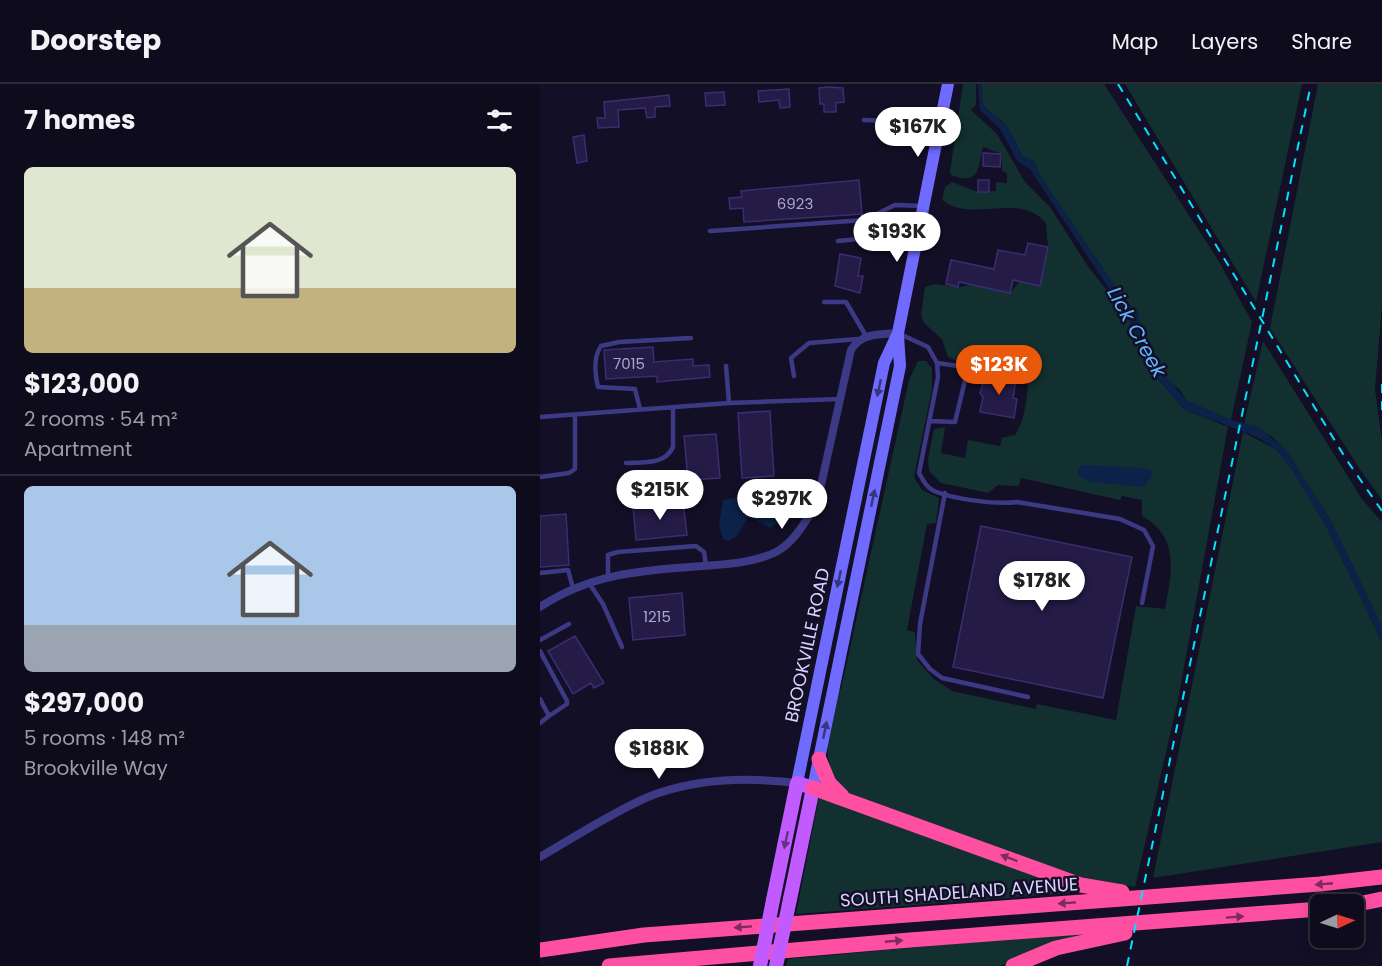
<!DOCTYPE html>
<meta charset="utf-8">
<style>
:root{--surface:#0e0b1c;--page:#1c1929;--text:#f1f3f6;--muted:#9b9ba3;--line:#2e2b3b;--accent:#ea580c}
body{margin:0;font-family:Poppins,sans-serif;background:var(--page);color:var(--text);height:100vh;display:flex;flex-direction:column;font-size:22px;white-space:nowrap}
*{box-sizing:border-box;margin:0}
p{font-size:20px;color:var(--muted)}
.icon{flex:none;width:33px;height:33px;fill:none;stroke:currentColor;stroke-width:2;stroke-linecap:round;stroke-linejoin:round}
.map{position:relative;flex:1;overflow:hidden}
.drawer{display:flex;flex-direction:column;background:var(--surface);width:540px}
.drawer>*{flex:none}
.needle{width:39px;rotate:86deg}
.controls{position:absolute;left:770px;top:810px;display:grid;gap:12px}
.controls a{display:grid;place-items:center;width:54px;height:54px;border-radius:9px;background:var(--surface);box-shadow:0 3px 15px #0003,0 0 0 2px var(--line);font-size:30px}
.price{position:absolute;translate:-50% -51px;padding:0 14px;border-radius:21px;background:#fff;color:#222;font-size:20px;line-height:39px;filter:drop-shadow(0 2px 3px #0008)}
.price::after{content:'';position:absolute;left:50%;top:36px;width:18px;height:14px;margin-left:-9px;background:inherit;clip-path:polygon(0 0,100% 0,50% 100%)}
.price.on{background:var(--accent);color:#fff}
ul{padding:0;list-style:none}
li{display:grid;align-content:center;gap:12px;height:318px;padding:0 24px}
li+li{border-top:2px solid var(--line)}
li span{display:grid;place-items:center;height:186px;border-radius:9px;color:#555}
li>.icon{margin-inline-start:auto}
span .icon{width:108px;height:108px;fill:#fffc;stroke-width:1}
li b{font-size:26px}
h2{display:flex;justify-content:space-between;align-items:center;height:72px;padding:0 24px;font-size:26px}
header{display:flex;align-items:center;gap:36px;box-sizing:border-box;height:84px;padding:0 30px;background:var(--surface);border-bottom:2px solid var(--line)}
header strong{font-size:28px}
nav{display:flex;gap:33px;margin-inline-start:auto;font-size:21px}
main{display:flex;flex:1;min-height:0}
.map>svg:first-child{display:block}
.green{fill:#12302f}
.water{fill:#0c2248}
.building{fill:#241b47;stroke:#3b2d73;stroke-width:1.5}
.lines{fill:none;stroke-linecap:round;stroke-linejoin:round}
.lane{stroke:#3d3a85;stroke-width:4.5}
.street{stroke:#3d3a85;stroke-width:8}
.secondary{stroke:#6f6bff;stroke-width:12}
.primary{stroke:#c25bff;stroke-width:14}
.highway{stroke:#ff4fa3;stroke-width:15}
.rail{stroke:#00e5ff;stroke-width:2;stroke-dasharray:9 8;stroke-linecap:butt}
.primary-bridge{stroke:#c25bff;stroke-width:14}
.oneway{fill:#38347d}
.oneway2{fill:#623188}
.oneway3{fill:#7d2c5e}
.labels{text-anchor:middle;dominant-baseline:central;stroke-width:5;stroke-linejoin:round;paint-order:stroke}
.number-label{font-size:15px;fill:#aca6d1}
.street-label{font-size:18px;fill:#d9d4ff;stroke:#130f26}
.water-label{font-size:20px;font-style:italic;fill:#62b6ff;stroke:#130f26}
</style>
<header>
<strong>Doorstep</strong>
<nav><a>Map</a><a>Layers</a><a>Share</a></nav>
</header>
<main>
<section class="drawer">
<h2>7 homes<svg class="icon" aria-label="filters" viewBox="0 0 24 24"><path d="M4 7h16M4 17h16"/><circle cx="9" cy="7" r="2"/><circle cx="15" cy="17" r="2"/></svg></h2>
<ul>
<li><span style="background:linear-gradient(#dfe7d0 65%,#c2b280 0)"><svg class="icon" aria-label="home" viewBox="0 0 24 24"><path d="M3 11l9-7 9 7M6 9v11h12V9"/></svg></span><div><b>$123,000</b><p>2 rooms · 54 m²</p><p>Apartment</p></div></li>
<li><span style="background:linear-gradient(#a9c7e8 75%,#9aa5b1 0)"><svg class="icon" aria-label="home" viewBox="0 0 24 24"><path d="M3 11l9-7 9 7M6 9v11h12V9"/></svg></span><div><b>$297,000</b><p>5 rooms · 148 m²</p><p>Brookville Way</p></div></li>
</ul>
</section>
<div class="map">
<svg width="842" height="882" viewBox="0 0 842 882">
<rect width="100%" height="100%" fill="#130f26"/>
<path class="green" d="M423,0H436V21L431,26L457,50L485,98L510,123L547,181L587,232L597,254L605,264L609,284L619,296L644,325L688,343L638,616L595,803L524,790L309,709C274,681 291,645 298,606L301,605L369,296L378,277H386L392,284V305L374,393L382,406L399,414L396,439L387,440L367,546L375,548L377,576L394,595L412,607L496,625L497,620L576,636L596,522L625,525C632,488 640,453 602,432V416L582,412L580,416L481,394L479,402L458,401L448,409L401,399L389,387L388,375L394,345L405,343L401,369L425,374L428,356L460,362L462,354L475,351C483,338 485,326 487,311C492,284 474,271 448,273C432,275 424,282 408,273L402,255L384,239L381,231L385,203L395,200L418,203L432,201L470,209L480,197L500,201L508,163L506,139C478,107 433,140 402,116L405,103L412,98L438,108L456,107V98L467,99V89L462,87V70L443,63C438,84 440,102 411,91L410,88Z
M442,0H564L678,176L712,238L691,336L647,317L640,306L624,293L614,278L613,264L603,250L597,228L581,211L500,92L494,77L482,72C477,62 473,50 466,42C451,23 439,31 442,0Z
M585,0H762L716,218Z
M778,0H842V221L835,305L842,357V416L821,387L730,244Z
M723,257L822,415L842,438V543L791,437L746,366L731,352L704,340Z
M703,348L737,366L752,385L786,442L842,558V758L613,794Z
M279,713L546,808L256,830Z
M555,847L477,874L461,882H246L248,875Z"/>
<path class="water" d="M438,0H442C439,31 451,23 466,42C473,50 477,62 482,72L494,77L500,92L581,211L597,228L603,250L613,264L614,278L647,317L691,336L717,342L746,366L791,437L842,543V558L786,442L752,385L737,366L717,353L644,325L609,284L605,264L597,254L587,232L490,85L478,78L460,45L440,26Z
M543,381L602,384L611,386L612,392L603,403L551,398L538,392V385Z
M230,408C240,412 249,418 250,429L230,444L209,432L197,452L188,457L183,455L179,440L183,416Z"/>
<path class="building" d="M289,3L303,4L304,18L296,19V28H284V20H280L279,4Z
M249,5L250,23L240,24L239,16L219,18L218,7Z
M184,8L185,21L166,22L165,9Z
M129,11L130,22L115,23V33L107,34L105,24L78,26L79,43L58,44L57,34H65L64,18Z
M44,51L47,77L37,79L33,53Z
M443,69L461,70L460,83L443,82Z
M319,96L322,130L204,138L203,124L190,125L189,114L202,113L201,107Z
M438,96H449V108H438Z
M488,159L508,163L500,202L473,196L470,209L419,198L418,203L406,200L411,176L454,185L458,166L485,171Z
M300,170L321,174L318,192H323L320,209L295,202Z
M113,263L114,278L153,275V282L169,281L170,293L117,298V292L66,295L64,266Z
M446,290L476,296L473,314L477,315L474,334L440,328L443,313L440,309Z
M230,327L234,392L202,394L198,329Z
M176,350L180,394L148,396L144,352Z
M143,417L147,451L96,456L93,422Z
M26,430L29,481L0,483V432Z
M441,442L592,473L563,614L413,583Z
M142,509L145,551L93,556L89,514Z
M35,552L64,599L54,604L51,599L33,610L8,567Z"/>
<g class="lines">
<path class="lane" d="M324,36L400,39
M170,147L324,136L355,121L383,122
M298,157L340,153L376,161
M284,218H306L326,252
M360,250L388,263L397,279L398,293L379,389C383,396 386,403 394,407C413,415 457,421 477,418L580,435L604,446L613,462L602,519
M186,282L189,319L300,315
M254,292L251,274L269,259L319,255
M100,325L95,305L58,303C55,290 53,273 61,262L79,258L151,254
M0,333L189,319
M390,337L415,338L427,288L426,283L397,279
M86,379C104,378 125,381 133,363V323
M0,393L29,389L35,385V331
M405,409L380,540L378,570L390,585L402,594L488,613
M0,489L28,486L33,504
M68,491V471L78,468L156,462L164,468L166,481
M49,499L63,520L82,563
M0,556L29,540
M0,567L27,617V620L9,632
M0,615L9,632L0,639"/>
<path class="street" d="M0,523C51,489 104,486 163,482C188,480 213,479 236,468C255,458 266,436 277,419L311,266C322,248 340,251 358,249
M0,773C35,753 71,729 108,713C156,694 207,693 257,699"/>
<path class="secondary" d="M257,699L344,279L358,249L408,0
M273,704L360,282L358,252"/>
<path class="primary" d="M233,816L257,699L273,704L250,815"/>
<path class="highway" d="M279,675L289,699L302,712
M273,704L541,801L582,808
M813,821L842,815
M0,866L104,851L780,800L842,793
M69,882L370,856L780,825
M473,882L516,864L585,849"/>
<path class="rail" d="M578,0L806,375L842,427
M842,300V328
M587,882L771,0"/>
<path class="primary-bridge" d="M220,882L233,816
M236,882L250,815"/>
</g>
<defs><path id="oneway-solid" d="M-6-.8H1V-3.2L6.5 0L1 3.2V.8H-6Z" transform="scale(1.5)"/></defs>
<g class="oneway">
<use href="#oneway-solid" transform="translate(339 304) rotate(102)"/>
<use href="#oneway-solid" transform="translate(333 414) rotate(-78)"/>
<use href="#oneway-solid" transform="translate(299 495) rotate(102)"/>
<use href="#oneway-solid" transform="translate(285 646) rotate(-78)"/>
</g>
<use class="oneway2" href="#oneway-solid" transform="translate(246 756) rotate(102)"/>
<g class="oneway3">
<use href="#oneway-solid" transform="translate(469 774) rotate(-159)"/>
<use href="#oneway-solid" transform="translate(784 800) rotate(175)"/>
<use href="#oneway-solid" transform="translate(527 819) rotate(176)"/>
<use href="#oneway-solid" transform="translate(695 833) rotate(-4)"/>
<use href="#oneway-solid" transform="translate(203 843) rotate(176)"/>
<use href="#oneway-solid" transform="translate(354 857) rotate(-5)"/>
</g>
<g class="labels">
<g class="number-label">
<text x="255" y="119">6923</text>
<text x="89" y="279">7015</text>
<text x="117" y="532">1215</text>
</g>
<g class="street-label">
<text transform="translate(267 561) rotate(-78)">BROOKVILLE ROAD</text>
<text transform="translate(419 808) rotate(-4)">SOUTH SHADELAND AVENUE</text>
</g>
<g class="water-label">
<text transform="translate(597 248) rotate(61)">Lick Creek</text>
</g>
</g>
</svg>
<div class="controls">
<a><svg class="needle" viewBox="-14 -14 28 28"><path d="M0-13l5 13h-10z" fill="#e53935"/><path d="M0 13l5-13h-10z" fill="#9b9ba3"/></svg></a>
</div>
<b class="price" style="left:378px;top:74px">$167K</b>
<b class="price" style="left:357px;top:179px">$193K</b>
<b class="price on" style="left:459px;top:312px">$123K</b>
<b class="price" style="left:120px;top:437px">$215K</b>
<b class="price" style="left:242px;top:446px">$297K</b>
<b class="price" style="left:502px;top:528px">$178K</b>
<b class="price" style="left:119px;top:696px">$188K</b>
</div>
</main>
